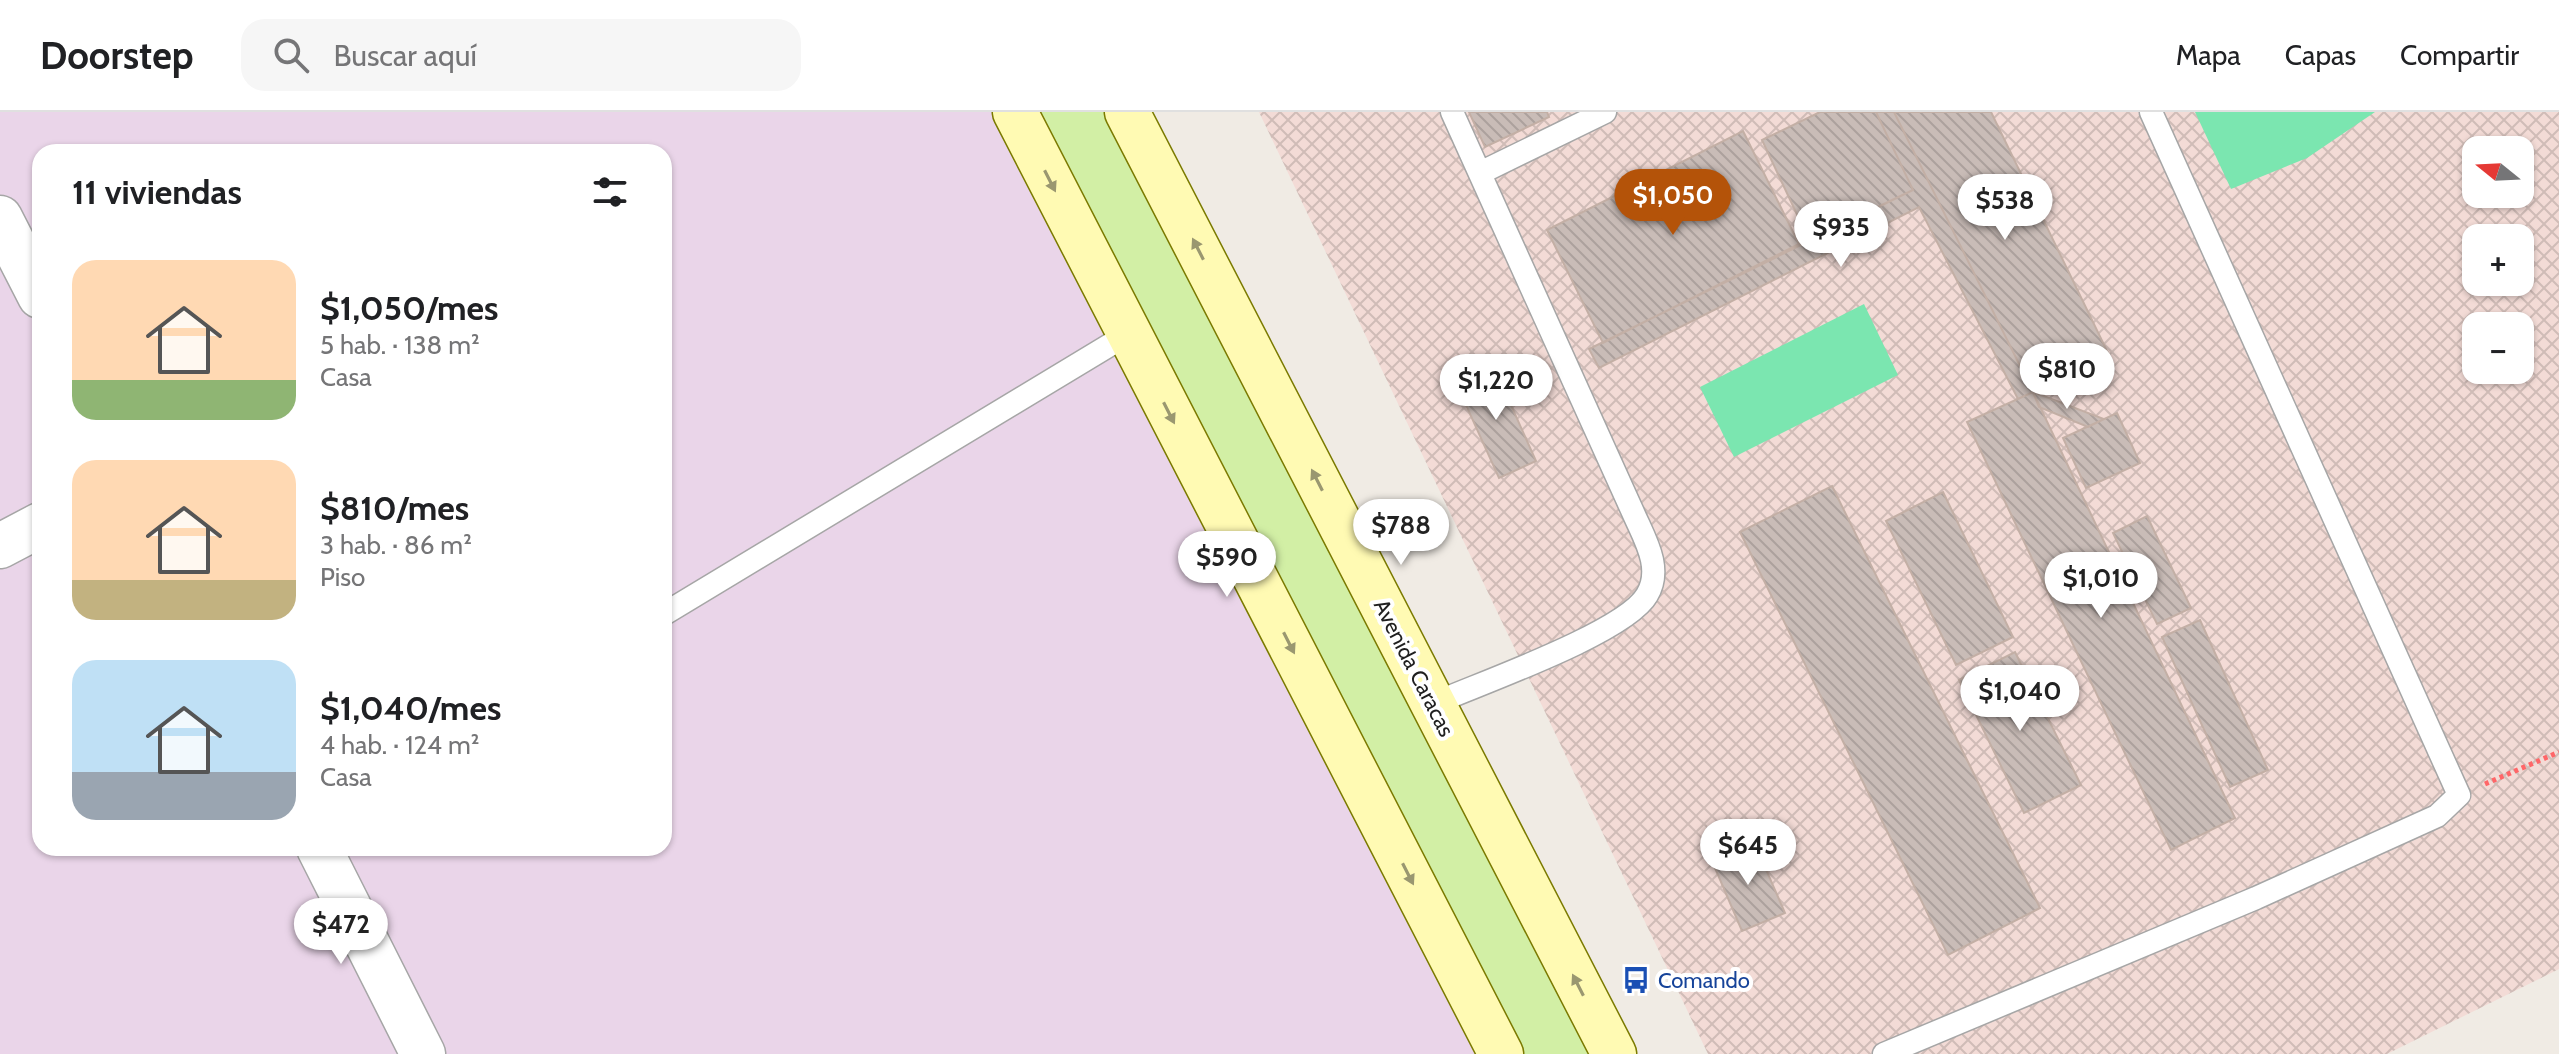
<!DOCTYPE html>
<html lang="es">
<meta charset="utf-8">
<style>
:root{--surface:#fff;--page:#f6f6f6;--text:#202124;--muted:#757577;--line:#e0e0e0;--accent:#b45309}
body{margin:0;font-family:Cabin,sans-serif;background:var(--page);color:var(--text);height:100vh;display:flex;flex-direction:column;font-size:30px;white-space:nowrap}
*{box-sizing:border-box;margin:0}
p{font-size:26px;color:var(--muted)}
.icon{flex:none;width:44px;height:44px;fill:none;stroke:currentColor;stroke-width:2;stroke-linecap:round;stroke-linejoin:round}
.map{position:relative;flex:1;overflow:hidden}
.drawer{position:absolute;left:32px;top:32px;width:640px;height:712px;display:flex;flex-direction:column;background:var(--surface);border-radius:24px;box-shadow:0 2px 6px #0004}
.drawer>*{flex:none}
.needle{width:52px;rotate:288deg}
.tools{position:absolute;left:2462px;top:24px;display:grid;gap:16px}
.tools a{display:grid;place-items:center;width:72px;height:72px;border-radius:16px;background:var(--surface);box-shadow:0 2px 6px #0004;font-size:40px}
.price{position:absolute;translate:-50% -68px;padding:0 18px;border-radius:28px;background:#fff;color:#222;font-size:26px;line-height:52px;filter:drop-shadow(0 2px 4px #0008)}
.price::after{content:'';position:absolute;left:50%;top:48px;width:24px;height:18px;margin-left:-12px;background:inherit;clip-path:polygon(0 0,100% 0,50% 100%)}
.price.selected{background:var(--accent);color:#fff}
ul{padding:0;list-style:none}
li{display:flex;align-items:center;gap:24px;height:200px;padding:0 40px}
li span{display:grid;place-items:center;flex:none;width:224px;height:160px;border-radius:24px;color:#555}
li>.icon{margin-inline-start:auto}
span .icon{width:96px;height:96px;fill:#fffc;stroke-width:1}
li b{font-size:34px}
h2{display:flex;justify-content:space-between;align-items:center;height:96px;padding:0 40px;font-size:34px}
header{display:flex;align-items:center;gap:48px;box-sizing:border-box;height:112px;padding:0 40px;background:var(--surface);border-bottom:2px solid var(--line)}
header strong{font-size:38px}
nav{display:flex;gap:44px;margin-inline-start:auto;font-size:28px}
.search{width:560px;height:72px;background:var(--page);display:flex;align-items:center;gap:20px;box-sizing:border-box;padding:0 28px;border-radius:24px;color:var(--muted);font-size:30px}
.map>svg:first-child{display:block}
.industrial{fill:#ead5e9;fill-rule:evenodd}
.military{fill:url(#military-cross-hatch);fill-rule:evenodd}
.grass{fill:#d2efa5}
.pitch{fill:#7be6b0}
.building{fill:url(#building-back-hatch);stroke:#c3afa5;stroke-width:2}
.lines{fill:none;stroke-linecap:round;stroke-linejoin:round}
.lane-casing{stroke:#a6a6a6;stroke-width:25}
.street-casing{stroke:#a6a6a6;stroke-width:47}
.secondary-casing{stroke:#7b7a00;stroke-width:47}
.path{stroke:#ff6668;stroke-width:5;stroke-dasharray:4 4;stroke-linecap:butt}
.lane{stroke:#fff;stroke-width:22}
.street{stroke:#fff;stroke-width:44}
.secondary{stroke:#fffab3;stroke-width:44}
.oneway{fill:#9a9770}
.labels{text-anchor:middle;dominant-baseline:central;stroke-width:8;stroke-linejoin:round;paint-order:stroke}
.street-label{font-size:22px;fill:#1f1f1f;stroke:#fff}
.transit-label{font-size:22px;fill:#164399;stroke:#fff;text-anchor:start}
</style>
<header>
<strong>Doorstep</strong>
<div class="search"><svg class="icon" aria-label="search" viewBox="0 0 24 24"><circle cx="10" cy="10" r="6"/><path d="M15 15l6 6"/></svg>Buscar aquí</div>
<nav><a>Mapa</a><a>Capas</a><a>Compartir</a></nav>
</header>
<div class="map">
<svg width="2559" height="942" viewBox="0 0 2559 942">
<defs>
<pattern id="military-cross-hatch" width="8" height="8" patternUnits="userSpaceOnUse" patternTransform="scale(2)"><rect width="8" height="8" fill="#f3dbd6"/><path d="M0 0l8 8M0 8l8-8" fill="none" stroke="#d0bcb7"/></pattern>
<pattern id="building-back-hatch" width="6" height="6" patternUnits="userSpaceOnUse" patternTransform="scale(2)"><rect width="6" height="6" fill="#c9bcb7"/><path d="M-1 5l2 2M0 0l6 6M5-1l2 2" fill="none" stroke="#aca19d"/></pattern>
</defs>
<rect width="100%" height="100%" fill="#f0ebe4"/>
<path class="industrial" d="M0,0H1022L1501,942H0ZM40,40H664V736H40Z"/>
<path class="military" d="M1259,0H2559V857L2387,942H1708ZM2476,38H2520V82H2476ZM2476,126H2520V170H2476ZM2476,214H2520V258H2476Z"/>
<path class="grass" d="M1016,0H1127L1614,942H1501Z"/>
<path class="pitch" d="M2195,0H2375L2307,46L2231,77Z
M1864,192L1898,263L1734,345L1700,275Z"/>
<path class="building" d="M1469,0H1547L1549,5L1485,35Z
M1820,0H1876L1913,78L1809,128L1762,28Z
M1876,0H1894L2033,280L2018,287L1919,95L1599,256L1589,237L1913,78Z
M1894,0H1991L2109,243L2033,280Z
M1743,19L1799,132L1603,231L1547,118Z
M1493,253L1536,349L1499,366L1456,271Z
M2033,280L2235,706L2171,738L1967,310Z
M2033,280L2104,307L2088,315L2039,295Z
M2117,301L2140,351L2086,376L2063,326Z
M1832,374L2040,796L1948,843L1740,420Z
M1943,380L2013,525L1956,553L1886,409Z
M2147,404L2191,496L2157,512L2113,421Z
M2200,508L2268,658L2230,675L2162,525Z
M2015,540L2081,673L2024,701L1959,568Z
M1754,730L1785,801L1742,819L1712,749Z"/>
<g class="lines">
<g class="lane-casing">
<path id="lane" d="M1480,61L1605,0
M664,502L1128,222
M1433,592C1478,572 1625,521 1647,483C1662,458 1647,431 1636,407L1452,0
M1884,942L2256,786L2437,704L2459,683L2151,0"/>
</g>
<g class="street-casing">
<path id="street" d="M0,106L40,184
M0,434L40,413
M319,736L423,942"/>
</g>
<g class="secondary-casing">
<path id="secondary" d="M1015,0L1501,942
M1127,0L1614,942"/>
</g>
<path class="path" d="M2485,672L2559,640"/>
<use href="#lane" class="lane"/>
<use href="#street" class="street"/>
<use href="#secondary" class="secondary"/>
</g>
<defs><path id="oneway-solid" d="M-6-.8H1V-3.2L6.5 0L1 3.2V.8H-6Z" transform="scale(2)"/></defs>
<g class="oneway">
<use href="#oneway-solid" transform="translate(1050 69) rotate(63)"/>
<use href="#oneway-solid" transform="translate(1198 137) rotate(-117)"/>
<use href="#oneway-solid" transform="translate(1169 301) rotate(63)"/>
<use href="#oneway-solid" transform="translate(1317 368) rotate(-117)"/>
<use href="#oneway-solid" transform="translate(1289 531) rotate(63)"/>
<use href="#oneway-solid" transform="translate(1408 762) rotate(63)"/>
<use href="#oneway-solid" transform="translate(1578 873) rotate(-117)"/>
</g>
<defs>
<g id="bus-bare" transform="scale(2.16)"><path d="M-5-6H5V4H4V6H2V4H-2V6H-4V4H-5ZM-3.5-4V0h7V-4ZM-3.5 1.2v1.5H-2V1.2ZM2 1.2v1.5H3.5V1.2Z" fill="#1a4fb4" stroke="#fff" stroke-width="2.5" paint-order="stroke"/></g>
</defs>
<g fill-rule="evenodd">
<use href="#bus-bare" x="1636" y="868"/>
</g>
<g class="labels">
<g class="street-label">
<text transform="translate(1414 556) rotate(63)">Avenida Caracas</text>
</g>
<g class="transit-label">
<text x="1658" y="868">Comando</text>
</g>
</g>
</svg>
<div class="tools">
<a><svg class="needle" viewBox="-14 -14 28 28"><path d="M0-13l5 13h-10z" fill="#e53935"/><path d="M0 13l5-13h-10z" fill="#757577"/></svg></a>
<a>+</a>
<a>−</a>
</div>
<b class="price selected" style="left:1673px;top:125px">$1,050</b>
<b class="price" style="left:2005px;top:130px">$538</b>
<b class="price" style="left:1841px;top:157px">$935</b>
<b class="price" style="left:2067px;top:299px">$810</b>
<b class="price" style="left:1496px;top:310px">$1,220</b>
<b class="price" style="left:1401px;top:455px">$788</b>
<b class="price" style="left:1227px;top:487px">$590</b>
<b class="price" style="left:2101px;top:508px">$1,010</b>
<b class="price" style="left:2020px;top:621px">$1,040</b>
<b class="price" style="left:1748px;top:775px">$645</b>
<b class="price" style="left:341px;top:854px">$472</b>
<section class="drawer">
<h2>11 viviendas<svg class="icon" aria-label="filters" viewBox="0 0 24 24"><path d="M4 7h16M4 17h16"/><circle cx="9" cy="7" r="2"/><circle cx="15" cy="17" r="2"/></svg></h2>
<ul>
<li><span style="background:linear-gradient(#ffd9b3 75%,#8fb573 0)"><svg class="icon" aria-label="home" viewBox="0 0 24 24"><path d="M3 11l9-7 9 7M6 9v11h12V9"/></svg></span><div><b>$1,050/mes</b><p>5 hab. · 138 m²</p><p>Casa</p></div></li>
<li><span style="background:linear-gradient(#ffd9b3 75%,#c2b280 0)"><svg class="icon" aria-label="home" viewBox="0 0 24 24"><path d="M3 11l9-7 9 7M6 9v11h12V9"/></svg></span><div><b>$810/mes</b><p>3 hab. · 86 m²</p><p>Piso</p></div></li>
<li><span style="background:linear-gradient(#bfe0f5 70%,#9aa5b1 0)"><svg class="icon" aria-label="home" viewBox="0 0 24 24"><path d="M3 11l9-7 9 7M6 9v11h12V9"/></svg></span><div><b>$1,040/mes</b><p>4 hab. · 124 m²</p><p>Casa</p></div></li>
</ul>
</section>
</div>
